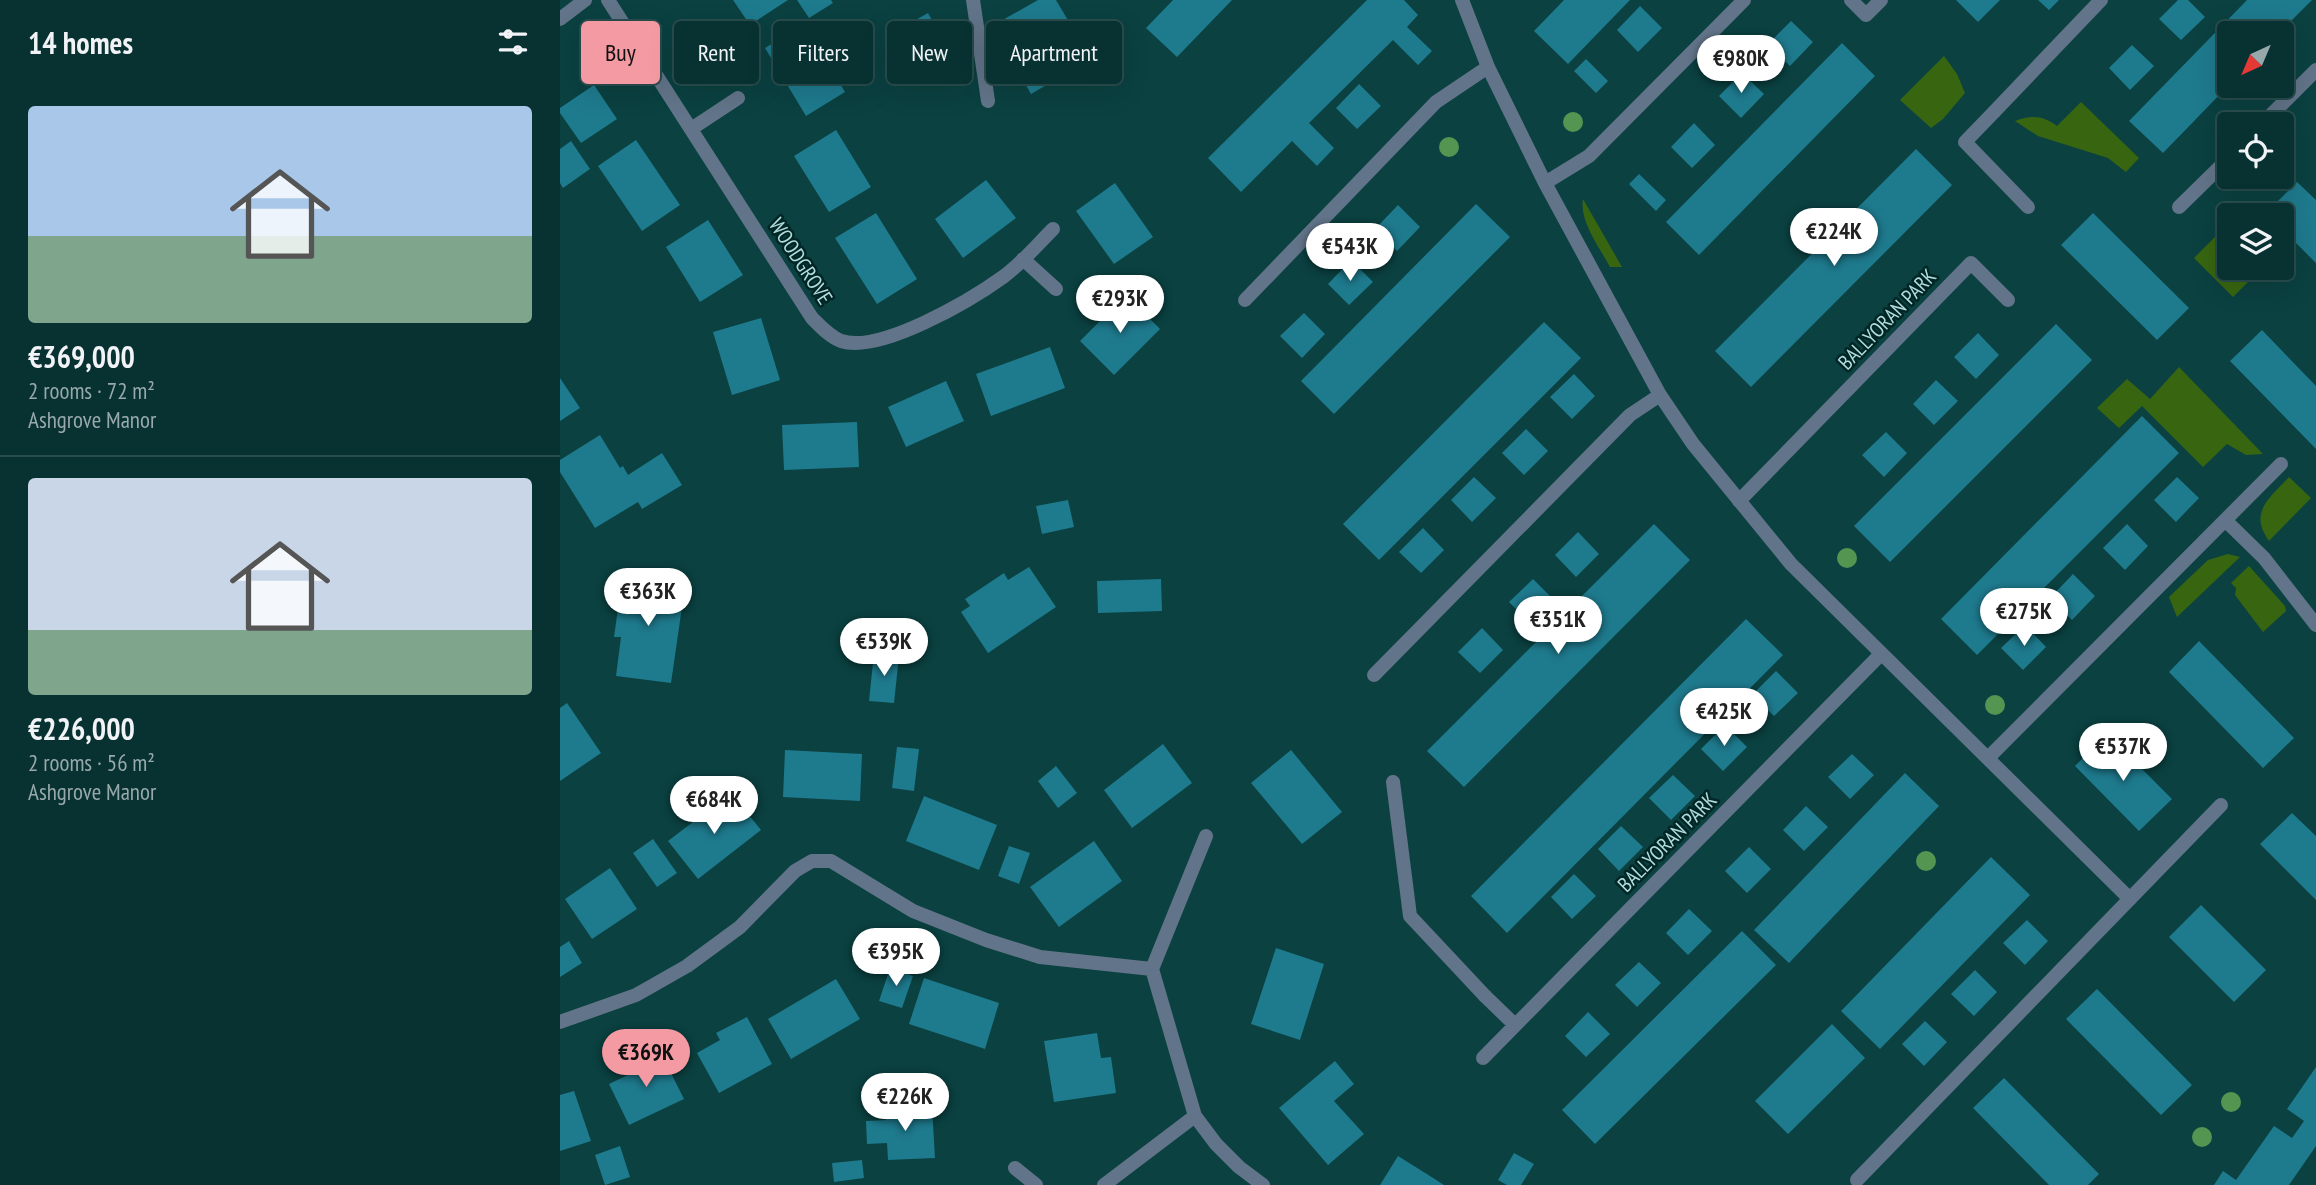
<!DOCTYPE html>
<meta charset="utf-8">
<style>
:root{--surface:#083131;--page:#113939;--text:#f1f3f6;--muted:#98a9ab;--line:#294c4d;--accent:#f49aa2}
body{margin:0;font-family:"PT Sans Narrow",sans-serif;background:var(--page);color:var(--text);height:100vh;display:flex;flex-direction:column;font-size:26px;white-space:nowrap}
*{box-sizing:border-box;margin:0}
p{font-size:23px;color:var(--muted)}
.icon{flex:none;width:38px;height:38px;fill:none;stroke:currentColor;stroke-width:2;stroke-linecap:round;stroke-linejoin:round}
.map{position:relative;flex:1;overflow:hidden}
.panel{display:flex;flex-direction:column;background:var(--surface);width:560px}
.panel>*{flex:none}
.top-card{position:absolute;left:21px;top:21px;width:665px;height:63px;display:flex;gap:14px}
.needle{width:46px;rotate:224deg}
.tools{position:absolute;left:1657px;top:21px;display:grid;gap:14px}
.tools a{display:grid;place-items:center;width:77px;height:77px;border-radius:7px;background:var(--surface);box-shadow:0 7px 28px #0002,0 0 0 2px var(--line);font-size:35px}
.price{position:absolute;translate:-50% -60px;padding:0 16px;border-radius:24px;background:#fff;color:#222;font-size:23px;line-height:46px;filter:drop-shadow(0 2px 4px #0008)}
.price::after{content:'';position:absolute;left:50%;top:42px;width:21px;height:16px;margin-left:-10px;background:inherit;clip-path:polygon(0 0,100% 0,50% 100%)}
.price.selected{background:var(--accent);color:#111}
ul{padding:0;list-style:none}
li{display:grid;align-content:center;gap:14px;height:371px;padding:0 28px}
li+li{border-top:2px solid var(--line)}
li span{display:grid;place-items:center;height:217px;border-radius:7px;color:#555}
li>.icon{margin-inline-start:auto}
span .icon{width:126px;height:126px;fill:#fffc;stroke-width:1}
li b{font-size:30px}
h2{display:flex;justify-content:space-between;align-items:center;height:84px;padding:0 28px;font-size:30px}
.pill{padding:0 24px;border-radius:7px;background:var(--surface);box-shadow:0 7px 28px #0002,0 0 0 2px var(--line);font-size:24px;line-height:63px}
.pill.selected{background:var(--accent);color:#111}
main{display:flex;flex:1;min-height:0}
.map>svg:first-child{display:block}
.green{fill:#386610}
.building{fill:#1e7a8d}
.lines{fill:none;stroke-linecap:round;stroke-linejoin:round}
.service{stroke:#627489;stroke-width:14}
.minor{stroke:#627489;stroke-width:14}
.tree{fill:#549552}
.labels{text-anchor:middle;dominant-baseline:central;stroke-width:5;stroke-linejoin:round;paint-order:stroke}
.street-label{font-size:21px;fill:#b2dddc;stroke:#002626}
</style>
<main>
<section class="panel">
<h2>14 homes<svg class="icon" aria-label="filters" viewBox="0 0 24 24"><path d="M4 7h16M4 17h16"/><circle cx="9" cy="7" r="2"/><circle cx="15" cy="17" r="2"/></svg></h2>
<ul>
<li><span style="background:linear-gradient(#a9c7e8 60%,#7fa58c 0)"><svg class="icon" aria-label="home" viewBox="0 0 24 24"><path d="M3 11l9-7 9 7M6 9v11h12V9"/></svg></span><div><b>€369,000</b><p>2 rooms · 72 m²</p><p>Ashgrove Manor</p></div></li>
<li><span style="background:linear-gradient(#c9d6e8 70%,#7fa58c 0)"><svg class="icon" aria-label="home" viewBox="0 0 24 24"><path d="M3 11l9-7 9 7M6 9v11h12V9"/></svg></span><div><b>€226,000</b><p>2 rooms · 56 m²</p><p>Ashgrove Manor</p></div></li>
</ul>
</section>
<div class="map">
<svg width="1756" height="1185" viewBox="0 0 1756 1185">
<rect width="100%" height="100%" fill="#0b4141"/>
<path class="green" d="M1384,56L1397,74L1405,93L1383,119L1371,128L1340,100Z
M1521,102L1579,158L1566,172L1548,158L1478,136L1455,121C1471,115 1483,115 1497,126Z
M1023,199L1062,267H1050C1040,248 1019,221 1023,199Z
M1658,234L1669,247L1670,268H1690L1696,274L1673,297L1634,258Z
M1619,367L1703,454L1686,455L1667,444L1643,467L1582,406L1559,428L1537,408L1567,379L1590,399Z
M1729,477L1751,498L1709,541C1688,512 1710,498 1729,477Z
M1668,554L1680,557L1617,617L1609,597L1648,560Z
M1689,566L1725,606L1726,611L1703,632L1675,595L1676,588L1671,583Z"/>
<path class="building" d="M173,0H228L190,25Z
M237,0H271L273,3L249,18Z
M478,0H496L531,59L471,94L432,26Z
M613,0H672L617,57L586,28Z
M807,0H844L858,15L847,27L872,51L858,65L833,40L749,123L774,148L757,166L732,141L681,192L648,158Z
M1004,0H1070L1008,64L974,31Z
M1396,0H1440L1418,22Z
M1478,0H1499L1489,10Z
M1618,0H1628L1645,17L1621,40L1599,19Z
M1687,0H1752L1719,33H1670V84L1603,153L1569,121Z
M1080,6L1102,28L1078,52L1057,30Z
M368,13L383,40L351,58L336,31Z
M1231,21L1253,42L1230,66L1208,44Z
M245,24L285,92L246,116L205,48Z
M1282,43L1315,76L1139,255L1106,222Z
M1572,45L1594,66L1570,90L1549,68Z
M1026,59L1048,81L1036,93L1014,71Z
M1182,73L1204,94L1181,118L1159,96Z
M799,84L821,106L797,129L776,108Z
M34,85L57,119L21,143L0,113V108Z
M1134,123L1155,145L1132,168L1111,147Z
M276,130L311,187L269,212L234,156Z
M76,140L120,205L82,231L38,166Z
M11,141L30,169L3,188L0,183V149Z
M1356,149L1392,185L1191,387L1155,351Z
M1079,174L1106,200L1096,211L1069,184Z
M426,180L456,218L403,258L375,219Z
M1737,182L1756,200V263L1722,229V215L1706,213Z
M555,183L593,237L554,264L516,211Z
M916,204L950,237L774,414L741,381Z
M838,205L860,227L837,251L815,229Z
M316,213L357,279L317,304L275,238Z
M1533,213L1629,308L1597,340L1501,245Z
M148,220L183,275L140,302L106,247Z
M791,260L813,282L789,305L768,284Z
M566,295L600,329L554,375L520,341Z
M744,313L765,334L742,358L720,336Z
M201,318L220,380L172,395L153,332Z
M984,322L1021,358L819,560L783,524Z
M1496,324L1532,360L1330,562L1294,526Z
M1702,330L1756,386V449L1670,361Z
M1418,333L1439,355L1416,379L1394,357Z
M490,347L505,388L431,416L416,374Z
M1014,374L1035,396L1012,419L990,397Z
M0,378L20,408L0,421Z
M1376,380L1398,401L1374,425L1353,404Z
M386,381L404,421L346,447L328,407Z
M1582,416L1619,453L1417,655L1381,619Z
M297,422L299,467L224,470L222,425Z
M966,429L988,451L964,475L942,453Z
M1326,432L1347,453L1324,477L1302,455Z
M40,435L60,468L63,466L68,475L102,453L122,485L82,509L78,502L35,528L0,472V460Z
M914,477L936,498L912,522L891,500Z
M1617,477L1639,498L1616,522L1594,500Z
M508,500L514,527L482,534L476,506Z
M1094,524L1130,560L904,787L867,751Z
M1567,524L1588,546L1565,570L1543,548Z
M863,528L884,550L861,573L839,552Z
M1018,532L1039,554L1016,577L995,555Z
M469,567L496,607L428,653L401,612L410,606L405,599L444,573L448,580Z
M63,573L119,581L115,607H122L111,683L56,676L61,637H54Z
M1513,574L1535,596L1512,620L1490,598Z
M601,579L602,611L538,613L537,581Z
M973,579L994,600L971,624L949,602Z
M1186,619L1223,655L947,933L911,896Z
M1465,625L1486,647L1463,670L1441,648Z
M922,628L943,650L920,673L898,652Z
M1639,641L1734,738L1703,768L1609,672Z
M314,653L339,656L334,703L309,701Z
M1216,671L1238,693L1214,716L1192,695Z
M7,703L41,753L0,781V708Z
M1165,725L1187,747L1163,771L1141,749Z
M1547,734L1612,799L1579,831L1515,766Z
M603,744L632,783L572,828L544,790Z
M337,747L359,749L354,791L332,788Z
M225,750L302,754L300,801L223,797Z
M731,750L782,812L742,844L691,783Z
M1292,754L1314,775L1290,799L1268,777Z
M496,766L517,793L498,808L478,781Z
M1345,773L1379,806L1229,963L1194,930Z
M1113,775L1135,796L1111,820L1089,798Z
M171,793L201,830L138,879L108,841Z
M364,796L437,825L419,870L346,841Z
M1246,806L1268,827L1244,851L1223,830Z
M1732,813L1756,836V900L1700,844Z
M1061,826L1083,847L1059,871L1038,849Z
M93,839L117,873L97,887L73,853Z
M534,841L562,881L499,927L470,887Z
M449,846L470,853L459,884L438,876Z
M1189,847L1211,869L1187,893L1165,871Z
M1431,857L1470,895L1320,1049L1281,1011Z
M50,868L77,909L32,939L5,899Z
M1014,874L1036,896L1012,919L991,897Z
M1641,905L1706,970L1674,1002L1609,937Z
M1129,909L1152,931L1128,955L1106,933Z
M1467,920L1488,941L1465,965L1443,943Z
M1182,931L1216,965L1035,1144L1002,1110Z
M9,941L22,963L0,977V947Z
M716,948L764,964L740,1040L691,1024Z
M1079,962L1101,983L1077,1007L1055,985Z
M330,968L353,976L342,1008L319,1001Z
M1415,970L1437,992L1414,1016L1391,994Z
M364,978L439,1003L425,1049L349,1024Z
M276,979L300,1019L231,1059L208,1019Z
M1537,989L1632,1085L1601,1115L1506,1019Z
M1028,1012L1050,1034L1026,1057L1005,1036Z
M187,1017L212,1064L159,1093L137,1053L160,1040L156,1033Z
M1365,1021L1387,1042L1364,1066L1342,1044Z
M1272,1024L1305,1058L1228,1134L1195,1101Z
M537,1033L541,1058L551,1057L556,1093L494,1102L484,1041Z
M100,1051L124,1099L69,1125L49,1084L72,1073L69,1066Z
M775,1061L794,1084L774,1101L804,1134L768,1165L719,1108Z
M1756,1067V1146L1729,1185H1654L1663,1171L1676,1180L1714,1126L1732,1138L1744,1121L1727,1109Z
M1444,1078L1539,1174L1528,1185H1489L1413,1108Z
M14,1091L31,1141L0,1151V1095Z
M372,1107L375,1158L328,1160L327,1143L307,1144L306,1121L326,1120L325,1109Z
M60,1146L70,1177L45,1185L35,1155Z
M954,1153L974,1164L961,1185H947L938,1180Z
M838,1156L870,1176L884,1185H820Z
M302,1160L304,1178L274,1182L272,1163Z"/>
<g class="lines">
<path class="service" d="M1291,0L1306,15L1321,0
M1434,112L1405,142L1468,207
M833,782L850,916L925,996"/>
<path class="minor" d="M48,0L252,318C261,327 270,337 281,341C320,354 411,300 443,277C461,264 477,245 493,229
M413,0L428,101
M902,0L928,67L985,183L1100,395L1133,444L1231,564L1570,899
M0,19L25,0
M1434,112L1541,0
M1702,124L1756,70
M131,129L178,98
M985,183L1029,156L1184,0
M1619,207L1670,157
M463,259L496,289
M685,300L876,102L928,67
M1179,501L1411,263L1448,300
M1666,521L1704,558L1756,625
M814,675L1070,415L1100,395
M1428,758L1721,464
M592,969L646,836
M925,996L955,1025
M0,1022L76,995L127,966L180,927L235,871L252,861H271L353,911L426,940L480,957L592,969L635,1116L656,1144L679,1167L703,1185
M923,1058L1320,655
M455,1168L476,1185
M1297,1180L1661,805
M544,1185L635,1116"/>
</g>
<g class="tree">
<circle cx="1013" cy="122" r="10"/>
<circle cx="889" cy="147" r="10"/>
<circle cx="1287" cy="558" r="10"/>
<circle cx="1435" cy="705" r="10"/>
<circle cx="1366" cy="861" r="10"/>
<circle cx="1671" cy="1102" r="10"/>
<circle cx="1642" cy="1137" r="10"/>
</g>
<g class="labels">
<g class="street-label">
<text transform="translate(241 261) rotate(57)">WOODGROVE</text>
<text transform="translate(1327 319) rotate(-46)">BALLYORAN PARK</text>
<text transform="translate(1107 842) rotate(-45)">BALLYORAN PARK</text>
</g>
</g>
</svg>
<div class="tools">
<a><svg class="needle" viewBox="-14 -14 28 28"><path d="M0-13l5 13h-10z" fill="#e53935"/><path d="M0 13l5-13h-10z" fill="#98a9ab"/></svg></a>
<a><svg class="icon" aria-label="locate" viewBox="0 0 24 24"><circle cx="12" cy="12" r="6"/><path d="M12 2v4M12 18v4M2 12h4M18 12h4"/></svg></a>
<a><svg class="icon" aria-label="layers" viewBox="0 0 24 24"><path d="M12 4l9 5-9 5-9-5zM3 14l9 5 9-5"/></svg></a>
</div>
<b class="price" style="left:1181px;top:95px">€980K</b>
<b class="price" style="left:1274px;top:268px">€224K</b>
<b class="price" style="left:790px;top:283px">€543K</b>
<b class="price" style="left:560px;top:335px">€293K</b>
<b class="price" style="left:88px;top:628px">€363K</b>
<b class="price" style="left:1464px;top:648px">€275K</b>
<b class="price" style="left:998px;top:656px">€351K</b>
<b class="price" style="left:324px;top:678px">€539K</b>
<b class="price" style="left:1164px;top:748px">€425K</b>
<b class="price" style="left:1563px;top:783px">€537K</b>
<b class="price" style="left:154px;top:836px">€684K</b>
<b class="price" style="left:336px;top:988px">€395K</b>
<b class="price selected" style="left:86px;top:1089px">€369K</b>
<b class="price" style="left:345px;top:1133px">€226K</b>
<div class="top-card">
<a class="pill selected">Buy</a>
<a class="pill">Rent</a>
<a class="pill">Filters</a>
<a class="pill">New</a>
<a class="pill">Apartment</a>
</div>
</div>
</main>
